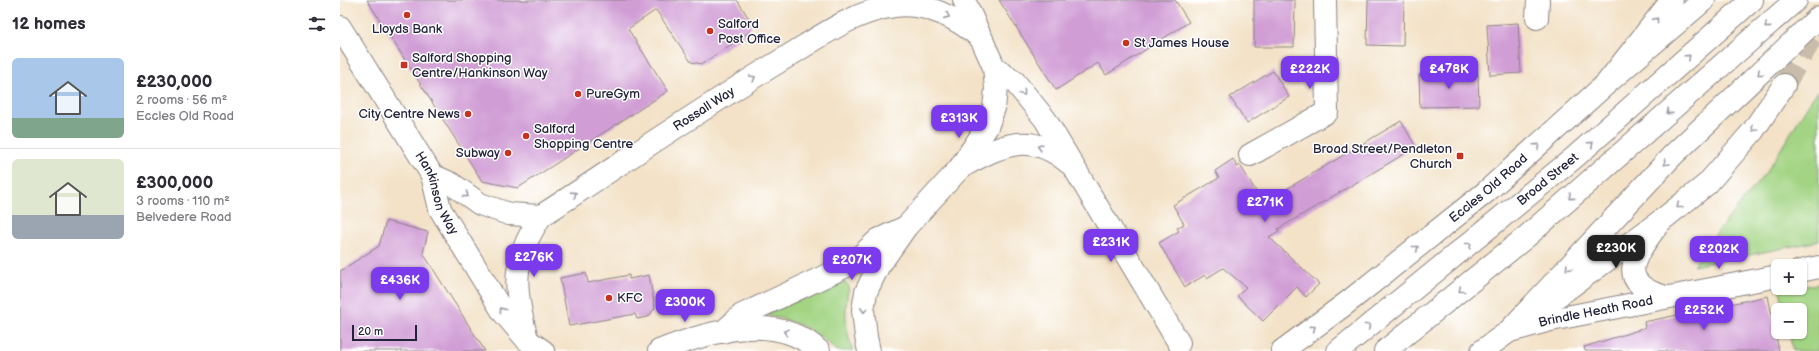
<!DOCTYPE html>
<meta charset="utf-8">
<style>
:root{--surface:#fff;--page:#f2f2f3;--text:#2b2b33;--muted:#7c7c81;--line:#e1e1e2;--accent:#7c3aed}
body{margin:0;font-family:"Balsamiq Sans",sans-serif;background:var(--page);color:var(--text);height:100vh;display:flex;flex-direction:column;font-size:15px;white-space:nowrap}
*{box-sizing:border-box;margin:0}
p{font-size:13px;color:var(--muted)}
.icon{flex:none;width:22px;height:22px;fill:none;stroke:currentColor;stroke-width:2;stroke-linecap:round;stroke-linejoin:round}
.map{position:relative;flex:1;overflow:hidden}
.panel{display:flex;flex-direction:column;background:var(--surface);width:340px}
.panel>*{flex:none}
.tools{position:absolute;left:1431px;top:259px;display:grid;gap:8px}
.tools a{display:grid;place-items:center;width:36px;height:36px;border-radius:6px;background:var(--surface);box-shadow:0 1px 3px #0004;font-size:20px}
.scale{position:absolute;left:12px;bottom:10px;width:65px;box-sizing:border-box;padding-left:4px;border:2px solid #22223b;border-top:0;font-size:11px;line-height:14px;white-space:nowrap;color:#22223b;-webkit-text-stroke:3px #fff;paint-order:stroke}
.price{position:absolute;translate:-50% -34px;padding:0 9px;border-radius:8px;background:var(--accent);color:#fff;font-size:13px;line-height:26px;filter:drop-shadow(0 1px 2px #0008)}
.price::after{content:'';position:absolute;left:50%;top:24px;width:12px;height:9px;margin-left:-6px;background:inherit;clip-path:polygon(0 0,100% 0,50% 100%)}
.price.selected{background:#222;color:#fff}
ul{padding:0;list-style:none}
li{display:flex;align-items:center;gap:12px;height:100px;padding:0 12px}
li+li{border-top:1px solid var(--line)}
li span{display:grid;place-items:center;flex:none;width:112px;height:80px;border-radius:6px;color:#555}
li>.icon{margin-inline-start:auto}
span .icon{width:48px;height:48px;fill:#fffc;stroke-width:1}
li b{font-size:17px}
h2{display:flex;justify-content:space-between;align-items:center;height:48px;padding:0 12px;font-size:17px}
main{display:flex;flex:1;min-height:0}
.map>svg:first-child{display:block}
.green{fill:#a3d483;stroke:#627b5f}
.building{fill:#d09dd5}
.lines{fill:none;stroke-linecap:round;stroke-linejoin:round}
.major-tunnel{stroke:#c9bcab;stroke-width:22;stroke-dasharray:22 11;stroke-linecap:butt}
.minor-casing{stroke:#8a8281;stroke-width:24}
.major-casing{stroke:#8a8281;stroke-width:24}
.highway-casing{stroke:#8a8281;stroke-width:24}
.minor{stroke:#fff;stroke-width:22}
.major{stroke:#fff;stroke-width:22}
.highway{stroke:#fff;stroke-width:22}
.oneway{stroke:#9c9ca7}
.poi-dot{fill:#c8321e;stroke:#fff;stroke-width:1.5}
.labels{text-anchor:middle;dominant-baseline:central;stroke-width:3;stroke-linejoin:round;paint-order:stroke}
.poi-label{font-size:13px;fill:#22223b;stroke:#fff;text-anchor:start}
.street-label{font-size:13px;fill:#22223b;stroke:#fff}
</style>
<main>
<section class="panel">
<h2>12 homes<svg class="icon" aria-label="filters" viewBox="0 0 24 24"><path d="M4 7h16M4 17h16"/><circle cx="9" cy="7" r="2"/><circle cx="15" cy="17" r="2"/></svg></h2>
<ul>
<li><span style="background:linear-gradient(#a9c7e8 75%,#7fa58c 0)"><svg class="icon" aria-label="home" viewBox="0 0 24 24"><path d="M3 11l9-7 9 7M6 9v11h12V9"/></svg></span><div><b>£230,000</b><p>2 rooms · 56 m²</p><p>Eccles Old Road</p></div></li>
<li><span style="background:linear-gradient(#dfe7d0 70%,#9aa5b1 0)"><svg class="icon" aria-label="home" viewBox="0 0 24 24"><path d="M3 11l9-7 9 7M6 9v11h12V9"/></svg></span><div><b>£300,000</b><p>3 rooms · 110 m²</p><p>Belvedere Road</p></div></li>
</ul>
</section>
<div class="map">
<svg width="1479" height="351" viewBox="0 0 1479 351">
<rect width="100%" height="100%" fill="#fff"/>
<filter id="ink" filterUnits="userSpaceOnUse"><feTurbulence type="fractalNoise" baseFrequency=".025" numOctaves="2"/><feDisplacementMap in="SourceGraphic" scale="8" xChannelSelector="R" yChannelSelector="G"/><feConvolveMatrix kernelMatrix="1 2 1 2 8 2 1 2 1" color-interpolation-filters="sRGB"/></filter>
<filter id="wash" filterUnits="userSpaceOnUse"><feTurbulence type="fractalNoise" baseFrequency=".012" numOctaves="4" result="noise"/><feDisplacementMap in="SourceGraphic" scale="16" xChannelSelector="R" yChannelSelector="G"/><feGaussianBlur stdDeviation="0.9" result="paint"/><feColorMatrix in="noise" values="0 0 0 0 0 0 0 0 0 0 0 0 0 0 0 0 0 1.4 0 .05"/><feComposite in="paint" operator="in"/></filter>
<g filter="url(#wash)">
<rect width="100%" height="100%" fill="#f3e2c7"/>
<path class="green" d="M1479,90V241L1354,266L1370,241L1428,170L1471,100Z
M504,282L509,286C504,308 505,330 513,351H497C477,331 456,321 429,316L428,313Z
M1479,284V351H1453L1449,332H1460V310H1444L1440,290Z"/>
<g id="blocks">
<path class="building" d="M27,0H397L412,23L409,32L362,64L351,62L316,10L288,29L328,91L178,188L142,181Z
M659,0H835L849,22L766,75L758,63L716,90Z
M914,0H955L954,47H914Z
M1028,0H1064L1063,46L1027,45Z
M1178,23L1181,73L1150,75L1147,25Z
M933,71L949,97L907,123L890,97Z
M1138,74L1139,106L1080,107L1079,75Z
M1061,121L1076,147L938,229L939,231L929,237L979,284L966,297L957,287L923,321L897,296L906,287L883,268L867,278L865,275L845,287L819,243L839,231L837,228L844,224L833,205L879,178L875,171L893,159L897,167L900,165L923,203Z
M46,221L88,232L83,253L145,351H0V271L39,246Z
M246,273L248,283L289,275V279L309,275L315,308L308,317L297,319L295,314L229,326L220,278Z
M1428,296L1439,351H1245L1244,347L1305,328L1304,322Z"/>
</g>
</g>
<g filter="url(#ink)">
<use href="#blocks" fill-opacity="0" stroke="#8a8281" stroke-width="1"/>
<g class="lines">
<path class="major-tunnel" d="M1444,85L1479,26"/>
<g class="minor-casing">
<g id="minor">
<path d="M1197,18L1198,0"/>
<path id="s1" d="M0,27L92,175L100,209L163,312L187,340L203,351"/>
<path d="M654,67L674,81L705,119L839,343"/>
<path d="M910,155L987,112L985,0"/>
<path d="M623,166C662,145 690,130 729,163"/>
<path id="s2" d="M92,175L112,184L140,204L169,214L201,216C281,164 359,110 440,61C476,40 511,12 554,6C585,1 619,19 642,39"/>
<path d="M1316,227C1293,258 1275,283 1326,297"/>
<path d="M1460,271L1479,267"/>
<path id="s3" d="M1170,331L1211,320L1438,276"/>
<path d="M383,332L402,315L513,263L538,240L566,227"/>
<path d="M186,335C173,285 172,260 201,216"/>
<path d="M319,351C367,332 436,310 479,351"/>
<path d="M529,351L526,337L523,310L526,292L538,267L566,227L619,169L647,127L654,108L656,89L654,67L624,0"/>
</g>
</g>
<g class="major-casing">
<g id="major">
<path id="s4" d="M942,351L1008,302L1146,192L1266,84L1332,0"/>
<path d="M1142,351L1322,220L1367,184L1413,131L1444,85"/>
</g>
</g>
<g class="highway-casing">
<g id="highway">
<path d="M1266,84L1364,0"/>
<path d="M1169,331L1332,156L1479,17"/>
<path id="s5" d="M998,351L1235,157L1412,0"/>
<path d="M1045,351L1186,237L1456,0"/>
</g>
</g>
<use href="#minor" class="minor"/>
<use href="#major" class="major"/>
<use href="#highway" class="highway"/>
</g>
<defs><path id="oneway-chevron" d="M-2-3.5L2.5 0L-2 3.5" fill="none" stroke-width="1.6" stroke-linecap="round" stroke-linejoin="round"/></defs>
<g class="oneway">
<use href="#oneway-chevron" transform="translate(607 16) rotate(24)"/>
<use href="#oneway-chevron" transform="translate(1316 20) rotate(-52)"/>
<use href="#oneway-chevron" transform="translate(1427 26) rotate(139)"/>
<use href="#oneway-chevron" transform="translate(1348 57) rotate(-42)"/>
<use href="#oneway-chevron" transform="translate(1420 73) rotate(137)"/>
<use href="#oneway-chevron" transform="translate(413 78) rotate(-31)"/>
<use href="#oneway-chevron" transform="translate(683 93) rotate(50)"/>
<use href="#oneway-chevron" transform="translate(1329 112) rotate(139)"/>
<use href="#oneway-chevron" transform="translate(1414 129) rotate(126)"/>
<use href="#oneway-chevron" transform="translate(1251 144) rotate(-42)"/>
<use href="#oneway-chevron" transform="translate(1197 146) rotate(-42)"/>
<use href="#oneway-chevron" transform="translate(700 147) rotate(-164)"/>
<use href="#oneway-chevron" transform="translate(1326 163) rotate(133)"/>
<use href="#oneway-chevron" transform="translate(234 194) rotate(-33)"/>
<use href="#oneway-chevron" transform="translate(126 195) rotate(36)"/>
<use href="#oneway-chevron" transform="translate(1231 197) rotate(139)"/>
<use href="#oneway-chevron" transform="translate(1339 206) rotate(141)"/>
<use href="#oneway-chevron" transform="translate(1129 245) rotate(-39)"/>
<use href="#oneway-chevron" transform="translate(1076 248) rotate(-39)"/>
<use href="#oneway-chevron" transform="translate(1228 268) rotate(133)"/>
<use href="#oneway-chevron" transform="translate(1121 290) rotate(141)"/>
<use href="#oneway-chevron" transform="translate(162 310) rotate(-125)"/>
<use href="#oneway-chevron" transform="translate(524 310) rotate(93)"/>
<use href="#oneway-chevron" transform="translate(1028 326) rotate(-39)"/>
<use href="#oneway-chevron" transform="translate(973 328) rotate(-37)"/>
<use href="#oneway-chevron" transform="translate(446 332) rotate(-162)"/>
</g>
</g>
<g class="poi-dot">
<circle cx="67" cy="15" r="4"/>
<circle cx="370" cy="31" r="4"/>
<circle cx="786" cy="43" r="4"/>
<rect x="60" y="61" width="8" height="8" rx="2"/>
<circle cx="238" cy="94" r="4"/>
<circle cx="128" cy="114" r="4"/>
<circle cx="186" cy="136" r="4"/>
<circle cx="168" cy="153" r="4"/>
<rect x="1116" y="152" width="8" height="8" rx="2"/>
<circle cx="269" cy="298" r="4"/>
</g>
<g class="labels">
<g class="poi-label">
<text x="378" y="24">Salford<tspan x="378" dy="15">Post Office</tspan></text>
<text x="67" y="29" text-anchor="middle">Lloyds Bank</text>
<text x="794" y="43">St James House</text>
<text x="72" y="58">Salford Shopping<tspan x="72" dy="15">Centre/Hankinson Way</tspan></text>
<text x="246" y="94">PureGym</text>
<text x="120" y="114" text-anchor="end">City Centre News</text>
<text x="194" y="129">Salford<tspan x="194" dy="15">Shopping Centre</tspan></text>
<text x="1112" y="149" text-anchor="end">Broad Street/Pendleton<tspan x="1112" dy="15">Church</tspan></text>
<text x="160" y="153" text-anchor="end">Subway</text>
<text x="277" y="298">KFC</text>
</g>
<g class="street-label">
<text stroke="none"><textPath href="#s2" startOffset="314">Rossall Way</textPath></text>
<text stroke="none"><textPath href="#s5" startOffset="271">Broad Street</textPath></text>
<text stroke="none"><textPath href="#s4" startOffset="263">Eccles Old Road</textPath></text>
<text stroke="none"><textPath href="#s1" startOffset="193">Hankinson Way</textPath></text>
<text stroke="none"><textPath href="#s3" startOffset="88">Brindle Heath Road</textPath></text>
</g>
</g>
</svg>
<div class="tools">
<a>+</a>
<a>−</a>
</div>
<div class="scale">20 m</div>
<b class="price" style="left:970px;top:90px">£222K</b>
<b class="price" style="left:1109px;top:90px">£478K</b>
<b class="price" style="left:619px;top:139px">£313K</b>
<b class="price" style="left:925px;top:223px">£271K</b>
<b class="price" style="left:771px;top:263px">£231K</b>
<b class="price selected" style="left:1276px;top:269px">£230K</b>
<b class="price" style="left:1379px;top:270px">£202K</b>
<b class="price" style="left:194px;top:278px">£276K</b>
<b class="price" style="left:512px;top:281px">£207K</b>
<b class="price" style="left:60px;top:301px">£436K</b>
<b class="price" style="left:345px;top:323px">£300K</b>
<b class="price" style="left:1364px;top:331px">£252K</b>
</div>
</main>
